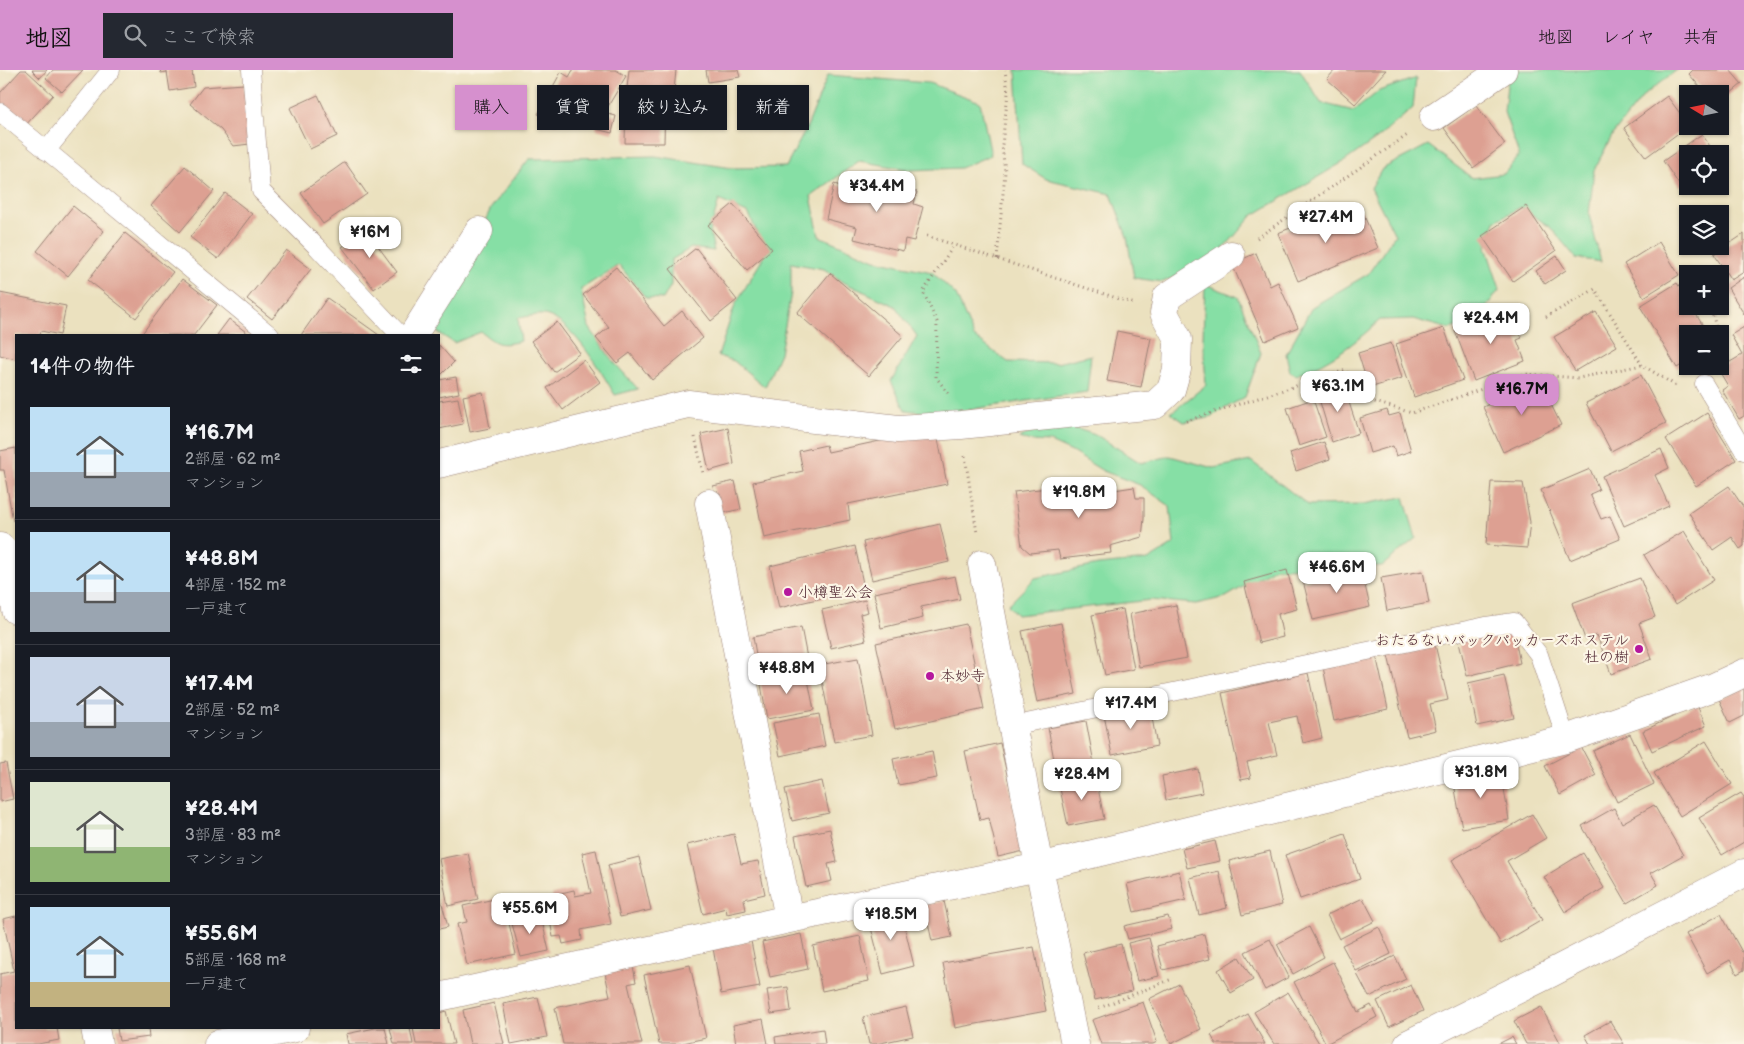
<!DOCTYPE html>
<html lang="ja">
<meta charset="utf-8">
<style>
:root{--surface:#171b24;--page:#242831;--text:#f1f3f6;--muted:#9ea1a6;--line:#363941;--accent:#d690ce}
body{margin:0;font-family:"Balsamiq Sans","Klee One",sans-serif;background:var(--page);color:var(--text);height:100vh;display:flex;flex-direction:column;font-size:19px;white-space:nowrap}
*{box-sizing:border-box;margin:0}
p{font-size:16px;color:var(--muted)}
.icon{flex:none;width:28px;height:28px;fill:none;stroke:currentColor;stroke-width:2;stroke-linecap:round;stroke-linejoin:round}
.map{position:relative;flex:1;overflow:hidden}
.drawer{position:absolute;left:15px;top:264px;width:425px;height:695px;display:flex;flex-direction:column;background:var(--surface);border-radius:0px;box-shadow:0 1px 4px #0004}
.drawer>*{flex:none}
.guide{position:absolute;left:455px;top:15px;width:475px;height:45px;display:flex;gap:10px}
.needle{width:32px;rotate:280deg}
.fabs{position:absolute;left:1679px;top:15px;display:grid;gap:10px}
.fabs a{display:grid;place-items:center;width:50px;height:50px;border-radius:0px;background:var(--surface);box-shadow:0 1px 4px #0004;font-size:25px}
.price{position:absolute;translate:-50% -42px;padding:0 11px;border-radius:10px;background:#fff;color:#222;font-size:16px;line-height:32px;filter:drop-shadow(0 1px 2px #0008)}
.price::after{content:'';position:absolute;left:50%;top:30px;width:15px;height:11px;margin-left:-8px;background:inherit;clip-path:polygon(0 0,100% 0,50% 100%)}
.price.current{background:var(--accent);color:#111}
ul{padding:0;list-style:none}
li{display:flex;align-items:center;gap:15px;height:125px;padding:0 15px}
li+li{border-top:1px solid var(--line)}
li span{display:grid;place-items:center;flex:none;width:140px;height:100px;border-radius:0px;color:#555}
li>.icon{margin-inline-start:auto}
span .icon{width:60px;height:60px;fill:#fffc;stroke-width:1}
li b{font-size:21px}
h2{display:flex;justify-content:space-between;align-items:center;height:60px;padding:0 15px;font-size:21px}
.tag{padding:0 18px;border-radius:0px;background:var(--surface);box-shadow:0 1px 4px #0004;font-size:18px;line-height:45px}
.tag.current{background:var(--accent);color:#111}
header{display:flex;align-items:center;gap:30px;box-sizing:border-box;height:70px;padding:0 25px;background:var(--accent);color:#111}
header strong{font-size:24px}
nav{display:flex;gap:28px;margin-inline-start:auto;font-size:18px}
.search{width:350px;height:45px;background:var(--page);display:flex;align-items:center;gap:12px;box-sizing:border-box;padding:0 18px;border-radius:0px;color:var(--muted);font-size:19px}
.map>svg:first-child{display:block}
.green{fill:#86dfa5;stroke:#687f68}
.building{fill:#dda092}
.lines{fill:none;stroke-linecap:round;stroke-linejoin:round}
.lane-casing{stroke:#9a8075;stroke-width:19}
.street-casing{stroke:#9a8075;stroke-width:29}
.path{stroke:#9a8075;stroke-width:3;stroke-dasharray:1 4;stroke-linecap:butt}
.lane{stroke:#fff;stroke-width:18}
.street{stroke:#fff;stroke-width:28}
.poi-dot{fill:#b5179e;stroke:#fcf5e5;stroke-width:2}
.labels{text-anchor:middle;dominant-baseline:central;stroke-width:4.5;stroke-linejoin:round;paint-order:stroke}
.poi-label{font-size:15px;fill:#4a1f2b;stroke:#fcf5e5;text-anchor:start}
</style>
<header>
<strong>地図</strong>
<div class="search"><svg class="icon" aria-label="search" viewBox="0 0 24 24"><circle cx="10" cy="10" r="6"/><path d="M15 15l6 6"/></svg>ここで検索</div>
<nav><a>地図</a><a>レイヤ</a><a>共有</a></nav>
</header>
<div class="map">
<svg width="1744" height="974" viewBox="0 0 1744 974">
<rect width="100%" height="100%" fill="#fcf5e5"/>
<filter id="ink" filterUnits="userSpaceOnUse"><feTurbulence type="fractalNoise" baseFrequency=".02" numOctaves="2"/><feDisplacementMap in="SourceGraphic" scale="10" xChannelSelector="R" yChannelSelector="G"/><feConvolveMatrix kernelMatrix="1 2 1 2 8 2 1 2 1" color-interpolation-filters="sRGB"/></filter>
<filter id="wash" filterUnits="userSpaceOnUse"><feTurbulence type="fractalNoise" baseFrequency=".0096" numOctaves="4" result="noise"/><feDisplacementMap in="SourceGraphic" scale="20" xChannelSelector="R" yChannelSelector="G"/><feGaussianBlur stdDeviation="1.12" result="paint"/><feColorMatrix in="noise" values="0 0 0 0 0 0 0 0 0 0 0 0 0 0 0 0 0 1.4 0 .05"/><feComposite in="paint" operator="in"/></filter>
<g filter="url(#wash)">
<rect width="100%" height="100%" fill="#ebe1bf"/>
<path class="green" d="M1016,0H1300L1321,33L1354,41L1379,21L1416,8L1413,38L1379,67L1345,91L1252,146L1224,178L1197,197L1163,212L1134,208L1127,167L1111,124L1046,109L1022,94Z
M1517,0H1677L1645,24L1613,64L1594,100L1589,144L1601,192L1576,188L1550,157L1521,137L1495,151L1486,177L1500,219L1474,252L1449,259L1413,249L1380,250C1353,275 1330,292 1296,305L1290,302L1286,284L1312,237L1368,204L1395,165L1371,118L1382,99L1428,75L1472,108L1504,104L1519,85L1504,42L1508,6Z
M828,5L929,13L980,32L991,85L960,98L911,100L859,91L811,126L819,166L875,190L932,202L956,225L974,267L1008,292L1057,293L1091,285L1087,322L939,344L905,340L891,311L917,266L895,236L845,213L824,199L791,193V223L780,283L765,317L734,291L718,286L735,235L766,183L749,144L719,130L710,162L714,181L691,178L671,190V215L663,229L646,228L619,195L581,219L589,257L612,290L638,319L615,325C602,303 572,251 545,245C538,244 526,247 518,248L521,271C499,276 498,275 481,262L454,273L434,260L491,138L529,89L655,86L732,98L786,97L807,57Z
M1205,214L1238,227L1261,283L1245,327L1208,348L1184,352L1171,343L1206,315L1203,268Z
M1055,351L1098,366L1141,393L1170,386L1213,398L1251,391L1308,435L1363,434L1404,427L1416,468L1382,496L1275,498L1226,527L1196,534L1151,530L1017,545L1008,535L1035,508L1098,495L1148,490L1174,474L1170,436L1140,415L1103,401L1072,382L1050,372L1031,371L1019,368Z"/>
<g id="blocks">
<path class="building" d="M21,0H26L53,25L24,57L0,35V23Z
M32,0H47L40,8Z
M53,0H83L62,22L46,8Z
M160,0H192L194,17L170,21L167,2L161,3Z
M573,0H616L626,6L604,43L616,46L612,63L596,59L598,47L592,43L586,54L573,47L579,35L570,31L556,55L538,44L561,2L569,7Z
M629,0H676L673,32L665,31L664,73H625L626,27Z
M706,0H738L740,7L708,12Z
M1335,0H1386L1355,34L1327,9Z
M1693,0H1730L1742,14L1720,32V24H1706L1689,4Z
M244,14L250,74L233,76L221,60L190,34L203,17Z
M318,25L337,66L310,79L290,38Z
M1667,26L1688,54V56L1646,87L1624,58Z
M1476,35L1505,74L1473,98L1444,58Z
M1702,64L1715,84H1688V111L1680,116L1663,91Z
M345,92L367,124L323,154L301,123Z
M185,96L214,121L180,162L151,136Z
M869,110L917,122L914,134L923,137L914,171L905,169L903,181L854,169L857,157L826,149L834,114L865,123Z
M225,123L252,144L218,189L190,167Z
M733,134L772,179L747,200L708,155Z
M73,136L104,161L68,206L37,181Z
M1526,136L1556,181L1513,211L1482,166Z
M1362,141L1378,178L1298,211L1278,163L1315,148L1319,159Z
M366,160L397,202L374,219L342,177Z
M125,163L173,202L136,248L88,210Z
M1744,164V202L1731,210L1714,184Z
M1659,172L1679,205L1644,227L1624,194Z
M696,178L737,230L711,251L670,199Z
M286,180L311,199L272,249L247,229Z
M1256,183L1270,216L1278,212L1298,257L1265,271L1232,194Z
M1557,186L1566,200L1545,214L1536,201Z
M616,197L664,256L682,241L703,268L652,310L630,283L617,293L596,268L609,257L583,225Z
M830,203L903,266L869,306L797,243Z
M1744,207V244L1728,218Z
M182,209L217,235L194,265H141Z
M1677,213L1688,230V236H1691L1708,264H1688V291L1677,298L1640,236Z
M0,223L66,236L60,265L41,261L40,265H16V289L0,285Z
M327,228L379,265H301Z
M1510,239L1522,268L1517,270L1525,291L1474,311L1455,261Z
M1596,242L1617,276L1575,301L1554,267Z
M229,249L250,265H217Z
M557,252L580,283L554,302L531,271Z
M1744,257V346L1739,349L1722,320L1728,316L1718,299L1742,285L1731,265Z
M1444,258L1463,310L1414,327L1396,274Z
M1117,261L1151,268L1141,317L1107,311Z
M1391,273L1402,308L1369,318L1358,283Z
M439,275L454,292L439,307Z
M584,290L600,312L563,340L547,318Z
M1641,305L1666,353L1611,381L1586,333Z
M456,307L459,323L439,327V310Z
M1539,310L1561,355L1503,382L1483,337Z
M1343,314L1359,363L1332,372L1317,322Z
M483,322L490,358L470,362L463,326Z
M458,328L463,354L439,359V331Z
M1313,329L1326,367L1299,376L1287,338Z
M1387,340L1389,346L1400,343L1411,381L1396,386L1393,376L1370,383L1360,348Z
M1707,343L1736,390L1696,416L1666,369Z
M728,358L734,394L709,401L701,364Z
M936,359L947,414L848,434L850,450L764,468L753,412L803,401L799,381L826,375L828,382Z
M1324,372L1330,389L1296,401L1290,383Z
M16,378V450L13,451L4,400H0V381Z
M1661,379L1669,398L1655,405L1669,436L1624,456L1602,406Z
M1590,399L1599,420L1590,424L1601,449L1610,446L1620,469L1570,490L1541,420Z
M735,411L741,439L719,444L713,416Z
M1106,411L1107,421L1134,417L1136,428H1144V449L1142,467L1110,476L1111,483L1060,489L1058,480L1030,483L1022,476L1014,422Z
M1491,412L1523,413L1530,452L1527,478L1486,475Z
M1729,416L1744,438V476L1740,479L1732,467L1713,480L1689,443Z
M940,454L949,492L872,510L863,472Z
M1684,461L1714,510L1675,535L1644,485Z
M855,476L864,518L779,538L770,496Z
M1361,498L1370,537L1313,550L1303,511Z
M1287,500L1297,539L1278,544L1283,567L1259,573L1244,512Z
M1423,501L1429,533L1387,541L1381,508Z
M955,506L960,529L921,537L923,548L881,558L874,523Z
M1640,508L1655,547L1639,553L1652,589L1611,604L1597,565L1585,569L1572,533Z
M865,530L868,542L860,544L866,570L831,578L822,540Z
M1176,535L1187,588L1139,597L1130,544Z
M1123,539L1134,599L1105,605L1092,545Z
M1061,553L1076,624L1037,632L1022,561Z
M966,554L984,639L895,659L876,573Z
M1512,555L1520,593L1467,606L1458,567Z
M801,557L808,593L759,602L753,567Z
M1434,570L1448,630L1430,634L1436,660L1407,667L1387,581Z
M1376,585L1388,639L1334,651L1323,597Z
M858,588L872,665L834,672L819,595Z
M806,600L814,640L767,649L760,609Z
M1308,603L1322,668L1303,673L1297,646L1269,652L1277,685L1247,692L1251,708L1241,710L1222,623Z
M1504,605L1514,648L1477,656L1468,613Z
M1744,618V646L1730,653L1719,629Z
M1697,635L1706,656L1652,681L1643,661Z
M1150,636L1157,676L1112,685L1104,645Z
M819,644L825,676L780,686L773,653Z
M1086,651L1094,693L1056,700L1048,658Z
M1630,664L1654,714L1617,732L1593,681Z
M1706,671L1732,714L1680,746L1654,703Z
M1000,673L1024,781L998,787L989,748L980,750L965,681Z
M1581,677L1596,705L1560,725L1545,696Z
M932,681L937,708L898,715L893,689Z
M6,693L13,729L0,732V694Z
M1198,699L1202,723L1166,730L1162,706Z
M1501,700L1509,750L1462,758L1453,708Z
M1096,707L1104,749L1068,756L1059,714Z
M822,711L829,743L792,751L785,719Z
M1741,723L1744,727V772L1722,785L1699,748Z
M1654,735L1683,785L1651,803L1658,815L1627,833L1582,756L1614,738L1622,753Z
M1532,744L1546,768L1507,791L1542,850L1501,874L1452,790Z
M830,759L837,792L828,794L832,811L806,817L795,766Z
M734,764L741,794L758,791L765,824L744,829L746,840L727,844L726,838L703,844L687,775Z
M1345,764L1360,809L1300,829L1285,785Z
M1215,771L1220,791L1187,798L1182,779Z
M596,780L611,854L581,860L582,870L563,874L561,866L553,867L548,839L555,838L552,825L574,820L575,826L591,823L582,783Z
M1270,781L1282,835L1242,845L1229,791Z
M468,783L478,829L448,836L439,789Z
M1583,783L1604,818L1565,842L1544,807Z
M639,787L651,840L620,847L608,795Z
M1179,801L1186,830L1134,842L1127,814Z
M1219,801L1227,838L1199,845L1190,808Z
M439,822L448,857L439,859Z
M503,827L516,884L467,895L457,854L467,852L463,836Z
M1363,828L1375,851L1339,869L1327,845Z
M944,831L952,867L932,871L924,835Z
M900,838L914,896L883,904L868,846Z
M540,842L549,881L521,887L511,850Z
M1721,844L1742,882L1744,881V900L1737,904L1730,890L1707,903L1686,864Z
M16,846V958H57L59,970L38,974H0V904L14,901L3,849Z
M1168,846L1172,859L1128,869L1124,856Z
M1309,857L1324,887L1293,904L1277,874Z
M1379,857L1391,884L1356,901L1342,875Z
M801,864L808,899L770,907L762,872Z
M1204,864L1210,889L1163,900L1157,876Z
M860,866L869,911L822,921L813,876Z
M1149,868L1159,906L1137,911L1128,873Z
M1270,869L1289,907L1265,920L1245,882Z
M751,871L760,917L721,924L713,878Z
M1121,874L1132,921L1095,930L1083,883Z
M1034,877L1046,941L955,958L943,893Z
M1395,886L1406,909L1369,927L1357,904Z
M1239,887L1253,910L1231,923L1218,900Z
M1333,892L1358,942L1371,935L1377,947L1326,974L1294,912Z
M690,895L706,968L678,974H659L644,905Z
M633,896L636,912L628,914L642,974H563L555,938L610,926L605,903Z
M1179,914L1201,959L1171,974L1149,929Z
M1411,915L1423,941L1389,957L1377,931Z
M788,917L791,941L771,944L767,920Z
M1288,922L1319,973L1317,974H1274L1254,942Z
M538,927L547,967L511,974L503,934Z
M1143,932L1157,972L1153,974H1101L1092,950Z
M494,933L504,974H470L463,940Z
M906,937L913,966L876,974H869L863,947Z
M1541,937L1561,974H1526L1514,951Z
M446,941L454,974H416L413,958H439V943Z
M1248,944L1265,974H1216L1211,965Z
M763,949L768,974H736L733,955Z
M1610,951L1624,974H1590L1585,965Z
M117,958H148L149,967L119,971Z
M375,958H385L389,974H348L346,964Z
M390,958H410L413,974H394Z
M823,959L825,974H776L775,967Z
M1512,967L1516,974H1498Z"/>
</g>
</g>
<g filter="url(#ink)">
<use href="#blocks" fill-opacity="0" stroke="#9a8075" stroke-width="1"/>
<g class="lines">
<g class="lane-casing">
<path id="lane" d="M251,0L261,121L316,176L400,265
M0,42L270,265
M46,81L111,0
M1704,314L1744,381
M1012,656L1486,556L1514,552L1539,585L1566,669"/>
</g>
<g class="street-casing">
<path id="street" d="M1434,47L1503,0
M413,265L479,161
M439,394L688,334L898,359L961,355L1155,335L1171,320L1177,299L1178,269L1164,243L1167,227L1231,185
M709,433L789,849
M0,477L6,483L16,540
M982,494L1039,797L1075,974
M439,927L789,849L1039,797L1566,669L1714,617L1744,603
M95,958L98,974
M218,974L295,958
M1408,974L1551,903L1744,803"/>
</g>
<path class="path" d="M927,166L1135,234
M1257,168L1409,64
M997,189L1005,102L1002,75L1008,23L1005,0
M1710,236L1718,264
M1546,247L1595,219L1642,295
M1720,271L1721,276L1720,279
M948,323L936,307L937,252L923,222L954,175
M1186,351L1346,300L1358,327L1412,343L1526,304L1579,308L1642,295L1678,317
M695,367L703,403
M965,386L977,463
M1099,938L1172,909"/>
<use href="#lane" class="lane"/>
<use href="#street" class="street"/>
</g>
</g>
<g class="poi-dot">
<circle cx="788" cy="522" r="5"/>
<circle cx="1639" cy="579" r="5"/>
<circle cx="930" cy="606" r="5"/>
</g>
<g class="labels">
<g class="poi-label">
<text x="798" y="522">小樽聖公会</text>
<text x="1629" y="570" text-anchor="end">おたるないバックパッカーズホステル<tspan x="1629" dy="17">杜の樹</tspan></text>
<text x="940" y="606">本妙寺</text>
</g>
</g>
</svg>
<div class="fabs">
<a><svg class="needle" viewBox="-14 -14 28 28"><path d="M0-13l5 13h-10z" fill="#e53935"/><path d="M0 13l5-13h-10z" fill="#9ea1a6"/></svg></a>
<a><svg class="icon" aria-label="locate" viewBox="0 0 24 24"><circle cx="12" cy="12" r="6"/><path d="M12 2v4M12 18v4M2 12h4M18 12h4"/></svg></a>
<a><svg class="icon" aria-label="layers" viewBox="0 0 24 24"><path d="M12 4l9 5-9 5-9-5zM3 14l9 5 9-5"/></svg></a>
<a>+</a>
<a>−</a>
</div>
<b class="price" style="left:877px;top:143px">¥34.4M</b>
<b class="price" style="left:1326px;top:174px">¥27.4M</b>
<b class="price" style="left:370px;top:189px">¥16M</b>
<b class="price" style="left:1491px;top:275px">¥24.4M</b>
<b class="price" style="left:1338px;top:343px">¥63.1M</b>
<b class="price current" style="left:1522px;top:346px">¥16.7M</b>
<b class="price" style="left:1079px;top:449px">¥19.8M</b>
<b class="price" style="left:1337px;top:524px">¥46.6M</b>
<b class="price" style="left:787px;top:625px">¥48.8M</b>
<b class="price" style="left:1131px;top:660px">¥17.4M</b>
<b class="price" style="left:1481px;top:729px">¥31.8M</b>
<b class="price" style="left:1082px;top:731px">¥28.4M</b>
<b class="price" style="left:530px;top:865px">¥55.6M</b>
<b class="price" style="left:891px;top:871px">¥18.5M</b>
<div class="guide">
<a class="tag current">購入</a>
<a class="tag">賃貸</a>
<a class="tag">絞り込み</a>
<a class="tag">新着</a>
</div>
<section class="drawer">
<h2>14件の物件<svg class="icon" aria-label="filters" viewBox="0 0 24 24"><path d="M4 7h16M4 17h16"/><circle cx="9" cy="7" r="2"/><circle cx="15" cy="17" r="2"/></svg></h2>
<ul>
<li><span style="background:linear-gradient(#bfe0f5 65%,#9aa5b1 0)"><svg class="icon" aria-label="home" viewBox="0 0 24 24"><path d="M3 11l9-7 9 7M6 9v11h12V9"/></svg></span><div><b>¥16.7M</b><p>2部屋 · 62 m²</p><p>マンション</p></div></li>
<li><span style="background:linear-gradient(#bfe0f5 60%,#9aa5b1 0)"><svg class="icon" aria-label="home" viewBox="0 0 24 24"><path d="M3 11l9-7 9 7M6 9v11h12V9"/></svg></span><div><b>¥48.8M</b><p>4部屋 · 152 m²</p><p>一戸建て</p></div></li>
<li><span style="background:linear-gradient(#c9d6e8 65%,#9aa5b1 0)"><svg class="icon" aria-label="home" viewBox="0 0 24 24"><path d="M3 11l9-7 9 7M6 9v11h12V9"/></svg></span><div><b>¥17.4M</b><p>2部屋 · 52 m²</p><p>マンション</p></div></li>
<li><span style="background:linear-gradient(#dfe7d0 65%,#8fb573 0)"><svg class="icon" aria-label="home" viewBox="0 0 24 24"><path d="M3 11l9-7 9 7M6 9v11h12V9"/></svg></span><div><b>¥28.4M</b><p>3部屋 · 83 m²</p><p>マンション</p></div></li>
<li><span style="background:linear-gradient(#bfe0f5 75%,#c2b280 0)"><svg class="icon" aria-label="home" viewBox="0 0 24 24"><path d="M3 11l9-7 9 7M6 9v11h12V9"/></svg></span><div><b>¥55.6M</b><p>5部屋 · 168 m²</p><p>一戸建て</p></div></li>
</ul>
</section>
</div>
